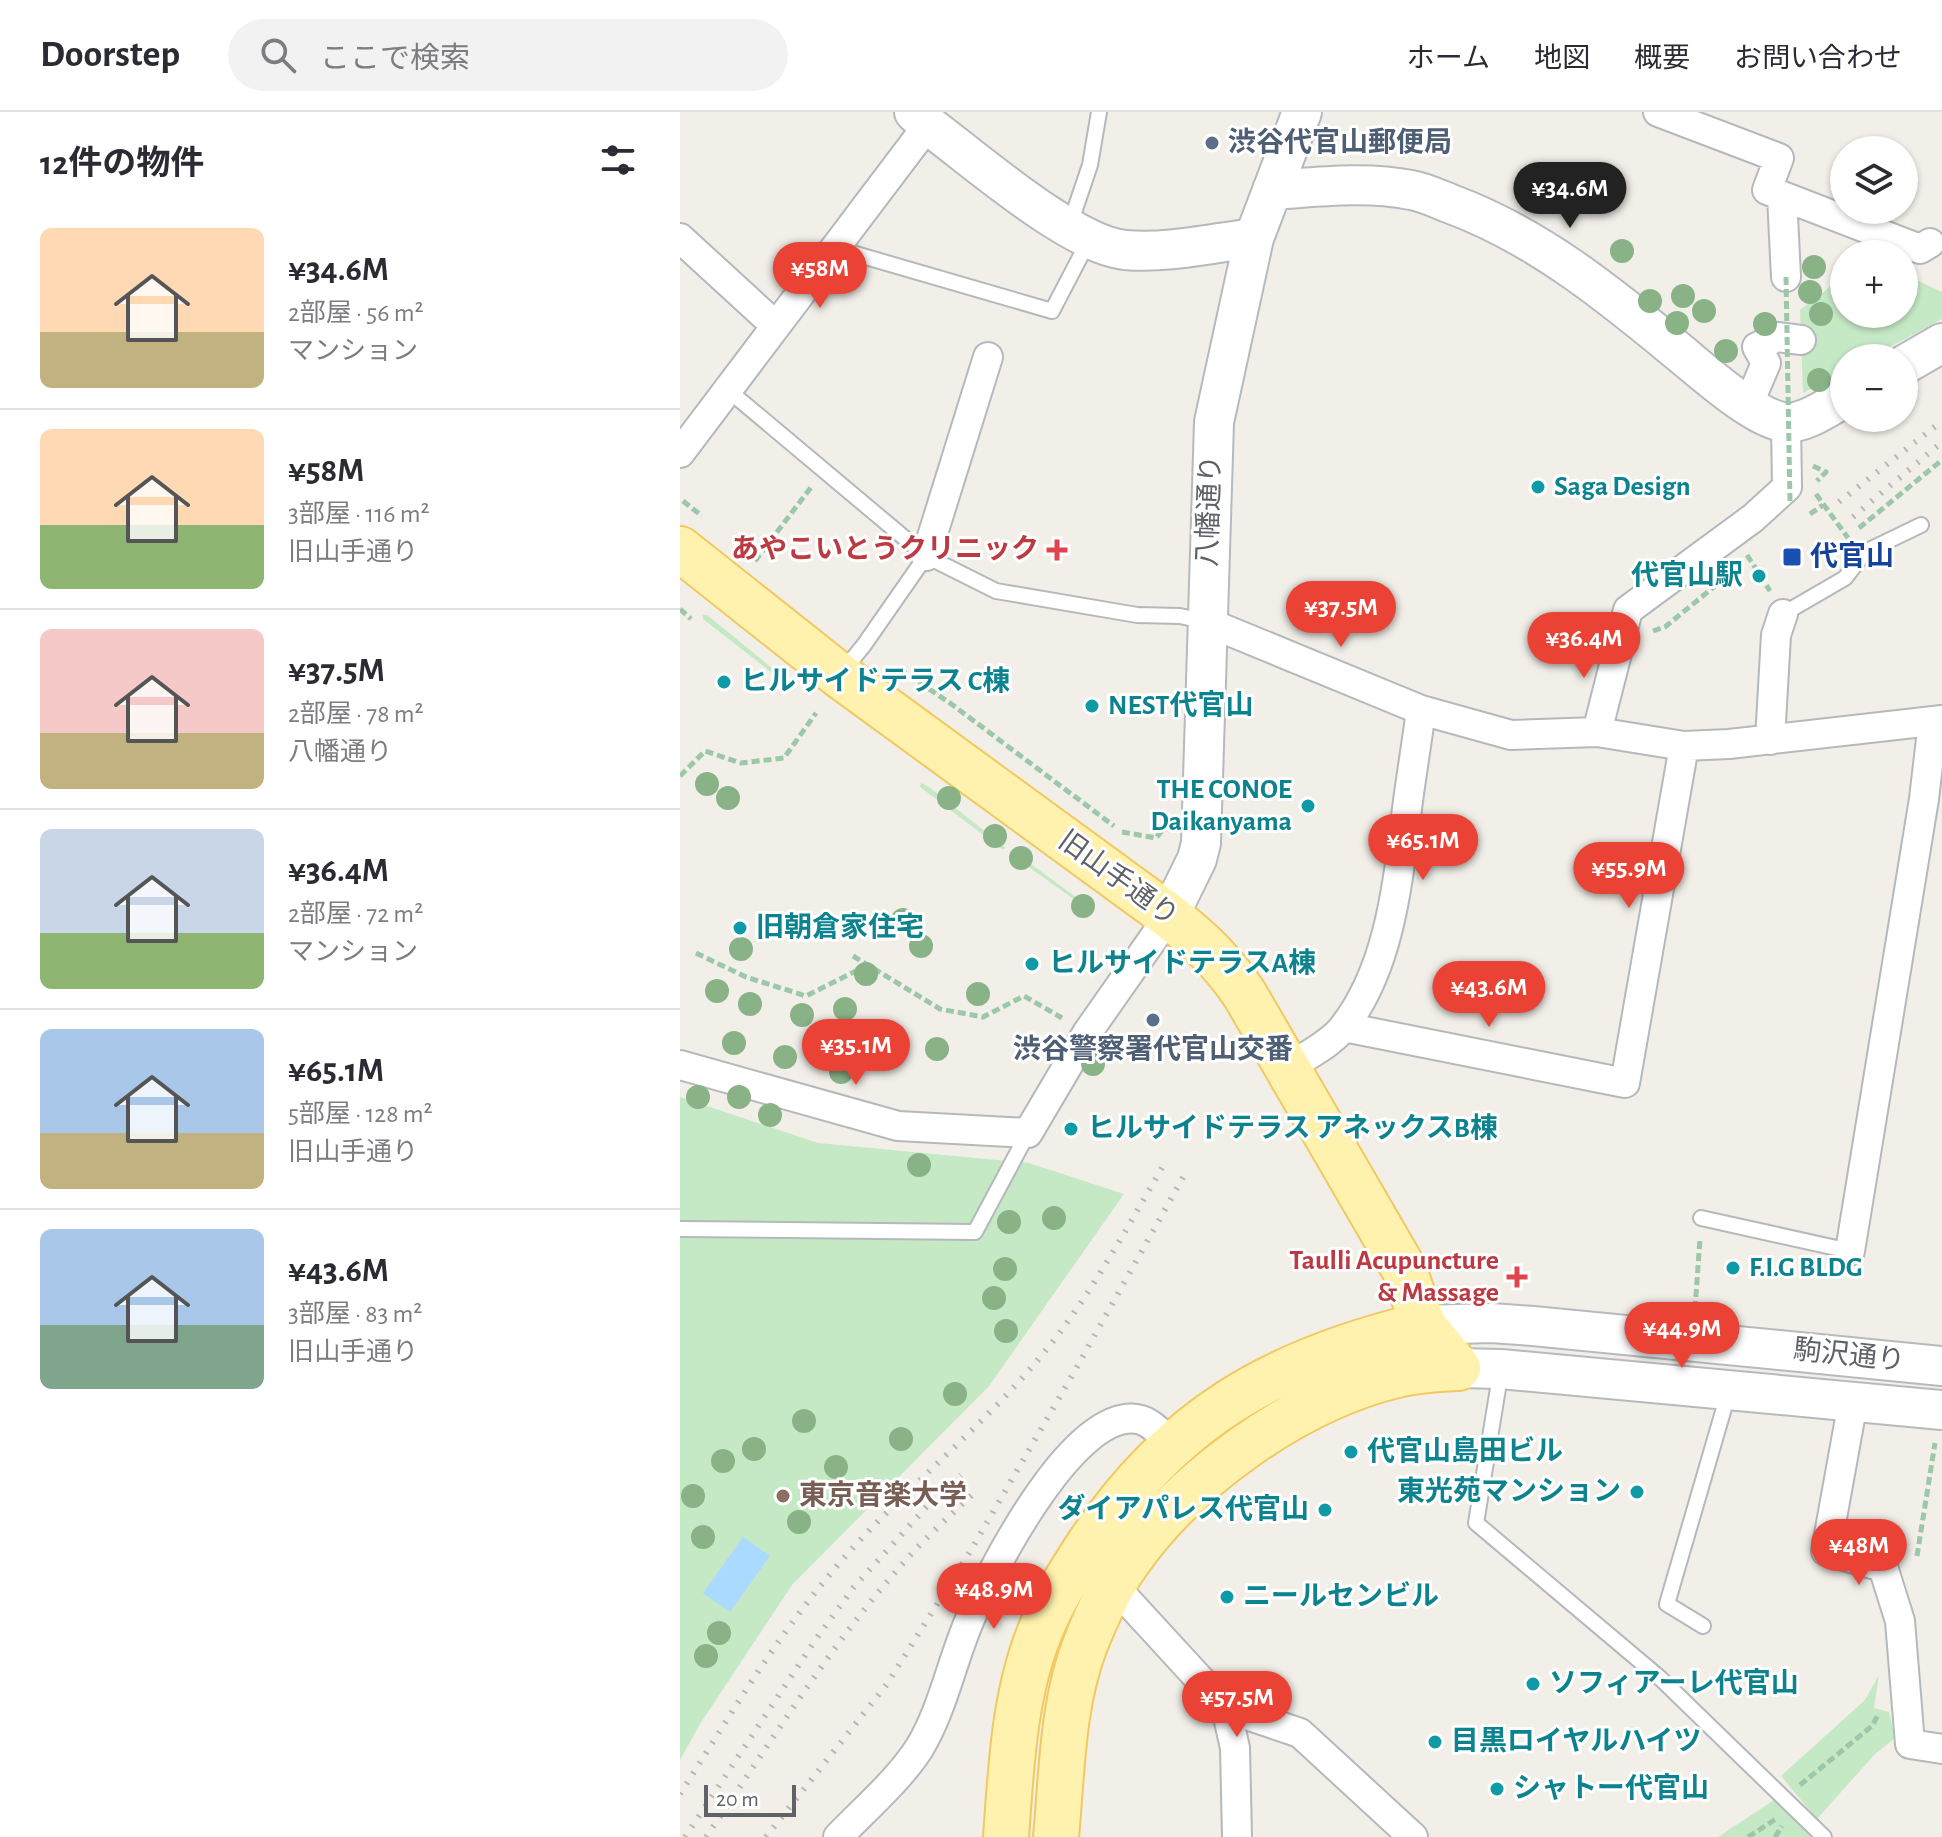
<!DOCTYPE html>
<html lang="ja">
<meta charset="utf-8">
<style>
:root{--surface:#fff;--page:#f2f2f3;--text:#2b2b33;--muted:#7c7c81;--line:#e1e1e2;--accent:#ea4335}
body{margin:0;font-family:"Alegreya Sans","Noto Sans JP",sans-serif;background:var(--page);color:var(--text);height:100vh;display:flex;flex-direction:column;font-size:30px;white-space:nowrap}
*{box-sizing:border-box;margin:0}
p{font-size:26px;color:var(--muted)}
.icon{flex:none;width:44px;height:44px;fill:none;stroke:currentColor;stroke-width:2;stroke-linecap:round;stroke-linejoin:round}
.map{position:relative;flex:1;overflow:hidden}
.panel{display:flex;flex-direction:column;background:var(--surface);width:680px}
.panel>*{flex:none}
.tools{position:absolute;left:1150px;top:24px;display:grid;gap:16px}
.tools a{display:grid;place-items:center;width:88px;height:88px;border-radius:50%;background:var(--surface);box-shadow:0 2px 6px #0004;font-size:40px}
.scale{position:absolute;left:24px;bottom:20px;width:92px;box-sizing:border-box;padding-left:8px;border:4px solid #5f6368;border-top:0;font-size:22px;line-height:28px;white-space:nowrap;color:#5f6368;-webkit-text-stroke:6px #fff;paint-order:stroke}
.price{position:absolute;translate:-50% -68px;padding:0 18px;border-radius:28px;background:var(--accent);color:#fff;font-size:26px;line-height:52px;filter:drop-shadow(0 2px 4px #0008)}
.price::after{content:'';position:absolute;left:50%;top:48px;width:24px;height:18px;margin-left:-12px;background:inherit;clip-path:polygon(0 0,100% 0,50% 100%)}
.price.active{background:#222;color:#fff}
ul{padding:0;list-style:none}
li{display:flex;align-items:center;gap:24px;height:200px;padding:0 40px}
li+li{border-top:2px solid var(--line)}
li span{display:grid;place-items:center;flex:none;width:224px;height:160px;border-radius:12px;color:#555}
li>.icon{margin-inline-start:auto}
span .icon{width:96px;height:96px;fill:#fffc;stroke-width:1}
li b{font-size:34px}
h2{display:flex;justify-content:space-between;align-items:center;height:96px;padding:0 40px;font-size:34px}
header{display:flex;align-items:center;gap:48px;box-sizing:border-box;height:112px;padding:0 40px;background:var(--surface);border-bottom:2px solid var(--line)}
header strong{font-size:38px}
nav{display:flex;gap:44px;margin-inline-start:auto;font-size:28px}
.search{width:560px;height:72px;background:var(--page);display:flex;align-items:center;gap:20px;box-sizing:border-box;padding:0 28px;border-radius:44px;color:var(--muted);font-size:30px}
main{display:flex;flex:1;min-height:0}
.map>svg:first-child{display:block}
.green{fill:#c5e8c5}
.water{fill:#aadaff}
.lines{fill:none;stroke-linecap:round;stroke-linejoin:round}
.lane-casing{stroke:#b5b8bc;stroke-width:18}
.street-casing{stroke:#b5b8bc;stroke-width:32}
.secondary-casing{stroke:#b6babf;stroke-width:42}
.primary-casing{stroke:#f2c960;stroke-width:48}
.path{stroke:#9cc7a9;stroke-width:5;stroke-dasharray:8 4;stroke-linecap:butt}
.lane{stroke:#fff;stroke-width:14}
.street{stroke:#fff;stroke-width:28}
.secondary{stroke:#fff;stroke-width:38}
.primary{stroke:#fff2af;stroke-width:44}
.rail{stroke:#b6b7b8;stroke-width:6;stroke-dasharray:2 10;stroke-linecap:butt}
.path-bridge{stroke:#9cc7a9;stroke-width:5;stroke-dasharray:8 4;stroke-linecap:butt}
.tree{fill:#89b387}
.service-dot{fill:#5c6f8a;stroke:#fff;stroke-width:3}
.culture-dot{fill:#0f9aa8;stroke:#fff;stroke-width:3}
.health-dot{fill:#e0444e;stroke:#fff;stroke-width:3}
.transit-dot{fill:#1a4fb4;stroke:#fff;stroke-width:3}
.education-dot{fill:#8d6e63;stroke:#fff;stroke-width:3}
.labels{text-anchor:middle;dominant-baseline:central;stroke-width:6;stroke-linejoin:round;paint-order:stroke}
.service-label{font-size:28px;font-weight:bold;fill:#4e5e75;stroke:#fff;text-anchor:start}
.culture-label{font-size:28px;font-weight:bold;fill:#0d838f;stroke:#fff;text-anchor:start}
.street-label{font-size:28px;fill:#5f6368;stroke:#fff}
.health-label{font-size:28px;font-weight:bold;fill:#be3a42;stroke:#fff;text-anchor:end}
.transit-label{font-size:28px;font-weight:bold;fill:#164399;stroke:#fff;text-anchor:start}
.education-label{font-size:28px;font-weight:bold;fill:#785e54;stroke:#fff;text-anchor:start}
</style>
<header>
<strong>Doorstep</strong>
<div class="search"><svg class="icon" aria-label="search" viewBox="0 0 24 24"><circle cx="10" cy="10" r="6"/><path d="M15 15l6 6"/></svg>ここで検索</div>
<nav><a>ホーム</a><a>地図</a><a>概要</a><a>お問い合わせ</a></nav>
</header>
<main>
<section class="panel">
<h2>12件の物件<svg class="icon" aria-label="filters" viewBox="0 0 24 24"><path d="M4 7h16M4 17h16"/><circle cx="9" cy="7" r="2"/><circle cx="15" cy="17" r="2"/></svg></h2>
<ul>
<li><span style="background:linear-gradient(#ffd9b3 65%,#c2b280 0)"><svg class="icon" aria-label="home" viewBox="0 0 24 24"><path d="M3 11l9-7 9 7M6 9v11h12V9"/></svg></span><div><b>¥34.6M</b><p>2部屋 · 56 m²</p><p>マンション</p></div></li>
<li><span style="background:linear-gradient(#ffd9b3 60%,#8fb573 0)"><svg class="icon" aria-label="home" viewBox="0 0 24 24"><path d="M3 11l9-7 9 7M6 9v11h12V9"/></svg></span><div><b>¥58M</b><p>3部屋 · 116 m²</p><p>旧山手通り</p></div></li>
<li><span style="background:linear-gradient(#f6c9c9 65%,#c2b280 0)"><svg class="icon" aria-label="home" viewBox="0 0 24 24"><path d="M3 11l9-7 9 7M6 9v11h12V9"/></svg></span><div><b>¥37.5M</b><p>2部屋 · 78 m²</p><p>八幡通り</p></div></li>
<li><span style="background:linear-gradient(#c9d6e8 65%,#8fb573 0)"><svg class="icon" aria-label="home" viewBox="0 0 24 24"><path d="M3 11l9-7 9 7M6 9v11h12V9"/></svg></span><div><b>¥36.4M</b><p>2部屋 · 72 m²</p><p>マンション</p></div></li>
<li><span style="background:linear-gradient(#a9c7e8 65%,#c2b280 0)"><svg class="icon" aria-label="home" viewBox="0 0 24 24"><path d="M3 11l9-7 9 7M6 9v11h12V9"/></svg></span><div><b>¥65.1M</b><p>5部屋 · 128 m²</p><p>旧山手通り</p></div></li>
<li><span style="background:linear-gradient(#a9c7e8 60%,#7fa58c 0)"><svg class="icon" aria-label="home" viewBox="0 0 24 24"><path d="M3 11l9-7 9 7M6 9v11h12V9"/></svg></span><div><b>¥43.6M</b><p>3部屋 · 83 m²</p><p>旧山手通り</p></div></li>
</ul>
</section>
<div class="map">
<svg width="1262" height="1725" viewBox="0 0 1262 1725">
<rect width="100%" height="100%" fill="#f1efe8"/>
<path class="green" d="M1232,166L1262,180V207L1189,246H1164V259L1123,281L1120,198L1151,174L1164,173V202H1224V167Z
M23,503H27L109,570L105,571L23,507Z
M241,671L249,675L326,736L322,737L240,675Z
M336,741L412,797V800L336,746Z
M0,985L138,1031L349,1051L444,1082L309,1274L112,1473L20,1612L0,1648Z
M1199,1563L1194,1596L1209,1600L1215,1626L1194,1643L1137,1707L1101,1664L1185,1588Z
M1094,1688L1133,1725H1038Z"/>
<path class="water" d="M63,1425L90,1444L50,1500L23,1481Z"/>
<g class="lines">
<g class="lane-casing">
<path id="lane" d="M389,115L410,53L419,0
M155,136L372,199L409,128
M48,278L246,444L316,479L457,503L500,504L527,510
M1103,502L1165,466L1185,440L1241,413
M162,560L184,533L246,444
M1021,1106L1170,1139
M0,1117L295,1120L348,1021
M821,1258L796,1411L980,1566L1144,1725
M1023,1514L987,1492L1049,1279"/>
</g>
<g class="street-casing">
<path id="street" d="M978,0L1099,46L1087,78L1240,137L1250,131
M1102,84L1106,165
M0,126L96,214
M1075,277L1086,251L1077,235L1097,225L1121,228
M0,341L248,13
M246,444L308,245
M527,510L741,598L831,623L917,620L1004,634L1049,632L1262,608
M917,620L948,498L1073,406L1107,375L1106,311
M1090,628L1096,523L1103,502
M664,915L945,971L1004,634
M0,953L218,1014L348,1021L407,921L489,804
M608,956C625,944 649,933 662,917C712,854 718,765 728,689C732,659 737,629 741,598
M1170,1139L1244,687L1253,610
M1173,1290L1146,1439L1203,1455L1220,1509L1230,1632L1262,1637
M434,1474L546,1596L620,1621L733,1725
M546,1596L555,1636L557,1725
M158,1725C184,1698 220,1667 240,1635C265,1593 273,1542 294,1498C317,1449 394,1298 457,1307C471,1309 481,1322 491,1332"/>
</g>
<g class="secondary-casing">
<path id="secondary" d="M234,0L248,13C294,47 392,133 445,138C487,142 532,131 574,126
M592,78C637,75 686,69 731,78C744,80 758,87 771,92C855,123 925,179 994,236C1019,256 1072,305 1103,310C1122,314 1148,295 1164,286
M1224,253L1262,231
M489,804L517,747L521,731L534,310L574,126L622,0
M743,1213L811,1211L853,1214L1262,1254
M778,1256L821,1257L1262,1298"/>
</g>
<g class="primary-casing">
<path id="primary" d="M0,437L159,563L489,804C520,828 544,851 565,883L724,1157L743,1213L778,1256
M326,1725C331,1657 334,1581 361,1517C372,1489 389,1463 405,1438C490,1307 594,1248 743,1213
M376,1725C382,1661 382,1593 405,1533C416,1505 430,1475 447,1451C506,1366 616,1287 717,1263C737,1258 758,1257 778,1256"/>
</g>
<path class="path" d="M1133,354L1146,360L1137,369
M1136,382L1168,426
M3,389L22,404
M1130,402L1143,393
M1179,416L1262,348
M1067,443L1090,479
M75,449L132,374
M0,497L11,507
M973,519L985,515L1041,469
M219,557L270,591L434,714
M0,664L25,639L61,651L104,646L136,601
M442,720L476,726L488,711
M16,841L66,865L126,884L186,854
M173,844L260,897L303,905L344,884L382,906
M1015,1197L1020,1127
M1237,1444L1255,1331
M1120,1673L1192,1614L1198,1603
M1068,1725L1096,1707
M1095,1725L1102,1714"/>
<use href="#lane" class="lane"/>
<use href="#street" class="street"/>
<use href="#secondary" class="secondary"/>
<use href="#primary" class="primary"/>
<path class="rail" d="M1159,390L1262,309
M1173,405L1262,330
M0,1682C47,1609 91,1533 147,1466C212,1386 296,1323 362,1243C411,1184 447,1115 486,1049
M5,1725L136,1527L174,1475L249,1392L281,1363
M26,1725C93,1628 155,1524 236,1437C254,1418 274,1400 294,1381
M86,1725L207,1572L291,1438L393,1262L506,1060"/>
<path class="path-bridge" d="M1106,165L1110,391"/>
</g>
<g class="tree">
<circle cx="942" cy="139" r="12"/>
<circle cx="1134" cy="155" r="12"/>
<circle cx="1130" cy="180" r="12"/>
<circle cx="1003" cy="184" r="12"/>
<circle cx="970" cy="189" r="12"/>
<circle cx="1024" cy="199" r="12"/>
<circle cx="1141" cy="202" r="12"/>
<circle cx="997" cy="211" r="12"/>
<circle cx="1085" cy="212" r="12"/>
<circle cx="1046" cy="239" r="12"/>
<circle cx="1139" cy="268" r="12"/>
<circle cx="27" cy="672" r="12"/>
<circle cx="48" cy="686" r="12"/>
<circle cx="269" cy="686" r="12"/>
<circle cx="315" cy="724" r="12"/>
<circle cx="341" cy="746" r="12"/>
<circle cx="403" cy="794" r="12"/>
<circle cx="223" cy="808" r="12"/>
<circle cx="241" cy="834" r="12"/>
<circle cx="61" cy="837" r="12"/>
<circle cx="186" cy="862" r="12"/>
<circle cx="37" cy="879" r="12"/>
<circle cx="298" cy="882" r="12"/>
<circle cx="70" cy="892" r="12"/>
<circle cx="165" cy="897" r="12"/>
<circle cx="122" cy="903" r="12"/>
<circle cx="180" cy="923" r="12"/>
<circle cx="54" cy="931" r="12"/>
<circle cx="257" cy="937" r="12"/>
<circle cx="137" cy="941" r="12"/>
<circle cx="105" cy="945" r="12"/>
<circle cx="413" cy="952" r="12"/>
<circle cx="161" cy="960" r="12"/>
<circle cx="18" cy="985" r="12"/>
<circle cx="59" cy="985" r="12"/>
<circle cx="90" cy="1003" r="12"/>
<circle cx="239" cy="1053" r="12"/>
<circle cx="374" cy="1106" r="12"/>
<circle cx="329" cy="1110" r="12"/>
<circle cx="325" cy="1157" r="12"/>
<circle cx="314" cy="1186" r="12"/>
<circle cx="326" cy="1219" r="12"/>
<circle cx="275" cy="1282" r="12"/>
<circle cx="124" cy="1309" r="12"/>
<circle cx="221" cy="1327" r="12"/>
<circle cx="74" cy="1337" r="12"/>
<circle cx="43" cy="1349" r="12"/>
<circle cx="156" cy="1355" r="12"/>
<circle cx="13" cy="1384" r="12"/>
<circle cx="119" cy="1410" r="12"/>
<circle cx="23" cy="1425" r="12"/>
<circle cx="39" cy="1521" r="12"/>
<circle cx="26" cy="1544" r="12"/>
</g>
<g class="service-dot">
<circle cx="532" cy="31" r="8"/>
<circle cx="473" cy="908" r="8"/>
</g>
<g class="culture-dot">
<circle cx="858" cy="375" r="8"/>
<circle cx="1079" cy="464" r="8"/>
<circle cx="44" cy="570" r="8"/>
<circle cx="412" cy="594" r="8"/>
<circle cx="628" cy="694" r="8"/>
<circle cx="60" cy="816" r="8"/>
<circle cx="352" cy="852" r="8"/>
<circle cx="391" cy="1017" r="8"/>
<circle cx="1053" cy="1156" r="8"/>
<circle cx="671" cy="1340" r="8"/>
<circle cx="957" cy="1380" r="8"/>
<circle cx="645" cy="1398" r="8"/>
<circle cx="547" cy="1485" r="8"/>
<circle cx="853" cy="1572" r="8"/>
<circle cx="755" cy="1630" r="8"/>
<circle cx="817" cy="1677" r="8"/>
</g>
<g class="health-dot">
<path d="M373 426h8v8h8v8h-8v8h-8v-8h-8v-8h8z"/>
<path d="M833 1153h8v8h8v8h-8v8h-8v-8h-8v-8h8z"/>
</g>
<rect class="transit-dot" x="1102" y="435" width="20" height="20" rx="4"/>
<circle class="education-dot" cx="103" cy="1384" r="8"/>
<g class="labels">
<g class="service-label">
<text x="548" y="31">渋谷代官山郵便局</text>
<text x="473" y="938" text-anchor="middle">渋谷警察署代官山交番</text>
</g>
<g class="culture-label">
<text x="874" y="375">Saga Design</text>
<text x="1063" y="464" text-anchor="end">代官山駅</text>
<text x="60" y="570">ヒルサイドテラス C棟</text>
<text x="428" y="594">NEST代官山</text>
<text x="612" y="678" text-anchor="end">THE CONOE<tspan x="612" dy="32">Daikanyama</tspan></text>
<text x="76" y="816">旧朝倉家住宅</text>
<text x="368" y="852">ヒルサイドテラスA棟</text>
<text x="407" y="1017">ヒルサイドテラス アネックスB棟</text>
<text x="1069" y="1156">F.I.G BLDG</text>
<text x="687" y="1340">代官山島田ビル</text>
<text x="941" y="1380" text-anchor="end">東光苑マンション</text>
<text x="629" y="1398" text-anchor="end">ダイアパレス代官山</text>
<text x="563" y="1485">ニールセンビル</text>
<text x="869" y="1572">ソフィアーレ代官山</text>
<text x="771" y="1630">目黒ロイヤルハイツ</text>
<text x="833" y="1677">シャトー代官山</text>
</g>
<g class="street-label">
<text transform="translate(530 399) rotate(-88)">八幡通り</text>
<text transform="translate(438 767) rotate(36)">旧山手通り</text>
<text transform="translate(1169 1244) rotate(6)">駒沢通り</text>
</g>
<g class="health-label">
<text x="359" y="438">あやこいとうクリニック</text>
<text x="819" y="1149">Taulli Acupuncture<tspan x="819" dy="32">&amp; Massage</tspan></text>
</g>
<g class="transit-label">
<text x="1130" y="445">代官山</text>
</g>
<g class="education-label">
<text x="119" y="1384">東京音楽大学</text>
</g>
</g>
</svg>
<div class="tools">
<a><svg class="icon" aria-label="layers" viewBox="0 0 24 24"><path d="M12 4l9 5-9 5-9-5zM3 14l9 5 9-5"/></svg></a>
<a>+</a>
<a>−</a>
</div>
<div class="scale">20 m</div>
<b class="price active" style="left:890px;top:118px">¥34.6M</b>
<b class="price" style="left:140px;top:198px">¥58M</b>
<b class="price" style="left:661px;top:537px">¥37.5M</b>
<b class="price" style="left:904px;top:568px">¥36.4M</b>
<b class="price" style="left:743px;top:770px">¥65.1M</b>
<b class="price" style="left:949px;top:798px">¥55.9M</b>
<b class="price" style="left:809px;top:917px">¥43.6M</b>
<b class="price" style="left:176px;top:975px">¥35.1M</b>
<b class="price" style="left:1002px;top:1258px">¥44.9M</b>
<b class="price" style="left:1179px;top:1475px">¥48M</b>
<b class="price" style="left:314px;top:1519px">¥48.9M</b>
<b class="price" style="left:557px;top:1627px">¥57.5M</b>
</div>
</main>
